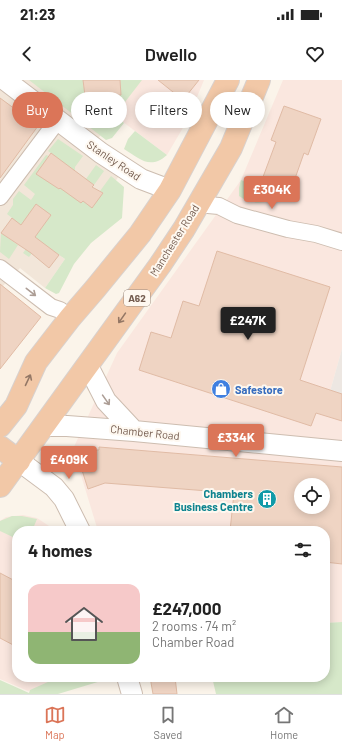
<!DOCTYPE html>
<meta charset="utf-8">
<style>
:root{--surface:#fff;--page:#f2f2f2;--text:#222;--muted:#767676;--line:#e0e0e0;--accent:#db7558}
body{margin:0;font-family:Barlow,sans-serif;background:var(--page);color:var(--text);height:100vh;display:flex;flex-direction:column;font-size:15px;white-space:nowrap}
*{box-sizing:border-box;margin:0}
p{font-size:13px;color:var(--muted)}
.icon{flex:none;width:22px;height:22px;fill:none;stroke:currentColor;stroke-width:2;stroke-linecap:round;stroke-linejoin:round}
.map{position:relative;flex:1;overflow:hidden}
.sheet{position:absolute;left:12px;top:446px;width:318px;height:156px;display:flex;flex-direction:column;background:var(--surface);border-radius:16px;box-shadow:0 2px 10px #0003}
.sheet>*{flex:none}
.top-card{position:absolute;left:12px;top:12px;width:318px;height:36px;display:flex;gap:8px}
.fabs{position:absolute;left:294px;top:398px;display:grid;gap:8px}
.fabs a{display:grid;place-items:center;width:36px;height:36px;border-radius:50%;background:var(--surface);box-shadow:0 2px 10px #0003;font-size:20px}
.price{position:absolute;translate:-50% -34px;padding:0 9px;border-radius:4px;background:var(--accent);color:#fff;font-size:13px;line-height:26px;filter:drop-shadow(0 1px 2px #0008)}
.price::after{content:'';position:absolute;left:50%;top:24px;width:12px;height:9px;margin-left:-6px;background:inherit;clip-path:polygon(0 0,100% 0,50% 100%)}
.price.active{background:#222;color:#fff}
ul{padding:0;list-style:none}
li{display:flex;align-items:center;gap:12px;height:100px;padding:0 16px}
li+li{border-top:1px solid var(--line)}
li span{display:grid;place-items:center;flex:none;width:112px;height:80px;border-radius:12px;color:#555}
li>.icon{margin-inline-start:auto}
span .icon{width:48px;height:48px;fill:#fffc;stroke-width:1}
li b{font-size:17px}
h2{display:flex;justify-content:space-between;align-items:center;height:48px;padding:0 16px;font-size:17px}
.tag{padding:0 14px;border-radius:18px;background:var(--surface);box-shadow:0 2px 10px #0003;font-size:14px;line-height:36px}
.tag.active{background:var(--accent);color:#fff}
.status{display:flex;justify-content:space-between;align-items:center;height:28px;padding:0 20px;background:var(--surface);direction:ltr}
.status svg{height:11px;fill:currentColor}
header{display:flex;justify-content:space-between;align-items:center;height:52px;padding:0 16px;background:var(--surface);font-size:18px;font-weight:600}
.tabs{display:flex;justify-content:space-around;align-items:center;height:56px;border-top:1px solid var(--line);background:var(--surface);font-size:11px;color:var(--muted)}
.tabs a{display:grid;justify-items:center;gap:2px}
.tabs .active{color:var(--accent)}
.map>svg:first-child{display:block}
.residential{fill:#f2e6d9}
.commercial{fill:#fae7df;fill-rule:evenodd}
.industrial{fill:#ede7e2}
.green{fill:#d6e8c9}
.building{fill:#efd4c3;stroke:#e0bba5;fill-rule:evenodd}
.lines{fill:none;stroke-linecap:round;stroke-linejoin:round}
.minor-casing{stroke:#cdbdb0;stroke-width:18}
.tertiary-casing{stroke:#cdbdb0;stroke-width:22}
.trunk-casing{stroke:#d8d1ce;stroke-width:24}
.minor{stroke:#fff;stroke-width:16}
.tertiary{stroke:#fff;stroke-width:20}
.trunk{stroke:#f2c8a7;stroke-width:22}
.oneway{stroke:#ac9d95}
.oneway2{stroke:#947765}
.labels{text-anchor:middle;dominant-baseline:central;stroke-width:4;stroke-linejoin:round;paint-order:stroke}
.shield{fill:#fef8f0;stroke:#9d8b7f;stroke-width:1}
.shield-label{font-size:10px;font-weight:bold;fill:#745c4f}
.street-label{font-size:11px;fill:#745c4f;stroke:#fef8f0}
.shop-label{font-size:11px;font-weight:bold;fill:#366cbe;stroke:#fef8f0;text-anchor:start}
.culture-label{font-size:11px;font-weight:bold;fill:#0d838f;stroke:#fef8f0;text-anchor:end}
</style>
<div class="status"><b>21:23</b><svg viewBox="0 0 49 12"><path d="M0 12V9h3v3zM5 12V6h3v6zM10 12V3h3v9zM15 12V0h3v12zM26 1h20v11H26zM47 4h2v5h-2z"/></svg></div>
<header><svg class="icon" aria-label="back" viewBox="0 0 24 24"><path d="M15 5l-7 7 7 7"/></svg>Dwello<svg class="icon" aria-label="heart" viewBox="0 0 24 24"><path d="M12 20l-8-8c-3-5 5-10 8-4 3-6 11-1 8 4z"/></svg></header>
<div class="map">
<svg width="342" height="614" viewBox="0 0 342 614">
<rect width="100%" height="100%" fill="#fbf4ea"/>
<path class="residential" d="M0,0H137L115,36L87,73L119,96L62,177L65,179L45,208L20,188L0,209Z"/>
<path class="commercial" d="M138,0H204L188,39L167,75L115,36Z
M283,0H342V269L327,322L342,327V542L325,543V451H98L73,369L117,273L241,100ZM301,405H323V427H301Z
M23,435L37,438L49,446L53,451H17V597H75L28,611L0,599V441L6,437Z"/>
<path class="industrial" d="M342,269V327L327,322Z"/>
<path class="green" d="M29,0H83L85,16L121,14L120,0H142L115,35L124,43L112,58L106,60Z
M135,51L167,75C150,90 140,79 124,69L128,59Z
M58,59L83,76L75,87V91L48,71Z
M46,75L49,76L53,105L59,109L63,104L70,108L80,94L83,97L71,115L83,121L92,127L103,113L100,111L111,96L124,107L122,138L91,163L74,184L59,213L56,214L45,208L65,179L41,162L29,177L23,173L51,135L21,145L7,134L13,125V119L19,111L31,120L35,114L24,105Z
M96,85L104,91L94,105L86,99Z
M241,100L276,114L272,121C259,123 250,124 239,116V108Z
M1,153L18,165L9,179L0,172Z
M12,436H22L37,439L32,451H17V459L0,451V441Z
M342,542V614H216L212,597H325V543Z
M59,597L111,598L58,614H0V600L29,613L30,610Z"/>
<path class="building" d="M83,0H120L121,15L85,16Z
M158,0H199L183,20Z
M0,18L38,46L0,98Z
M284,26L321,39L308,75L304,73L292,107L263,97L276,62L271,60Z
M51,73L94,105L92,107L103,113L92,128L83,121L81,123L60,108L59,109L36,94Z
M36,124L51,135L35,157L59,175L49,188L31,173L1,153L12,138L21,145Z
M217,171L330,207L300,300L342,314V341L316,333L311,346L139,290L151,252L171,258L183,221L199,226Z
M0,204L41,237L0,289Z
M99,367L342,387V484L325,482V451H230L234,413L105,403L88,409L81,387L83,386L84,378L97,370H99ZM301,405H323V427H301Z
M0,493L17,502V567L0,558Z
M150,597H175L177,614H153Z"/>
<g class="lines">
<g class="minor-casing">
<path id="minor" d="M0,117L58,40
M197,124L219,126L237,135L288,149L316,154L342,162
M0,188L51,227L60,230L70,238"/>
</g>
<g class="tertiary-casing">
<path id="tertiary" d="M5,0L101,73L141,99L170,110
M88,286L106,321L134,351
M44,346H67L134,351L342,371
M19,381L54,407L64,419L80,451
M127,597L132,614"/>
</g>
<g class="trunk-casing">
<path id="trunk" d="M0,346L16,326L36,282L70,238L95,209L140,154L170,110L228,0
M0,367L19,381
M0,406L160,185L184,149L231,68L259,0"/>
</g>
<use href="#minor" class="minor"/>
<use href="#tertiary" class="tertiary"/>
<use href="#trunk" class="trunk"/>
</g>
<defs><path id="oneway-shaft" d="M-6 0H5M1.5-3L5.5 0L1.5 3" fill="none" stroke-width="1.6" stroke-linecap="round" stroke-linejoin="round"/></defs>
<g class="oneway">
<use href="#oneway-shaft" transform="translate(31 212) rotate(38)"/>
<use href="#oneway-shaft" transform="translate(106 320) rotate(55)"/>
</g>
<g class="oneway2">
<use href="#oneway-shaft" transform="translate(122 238) rotate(125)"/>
<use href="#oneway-shaft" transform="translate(28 300) rotate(-65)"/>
</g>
<defs>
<g id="shop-disc" transform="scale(1)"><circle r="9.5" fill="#3f7fe0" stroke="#fef8f0"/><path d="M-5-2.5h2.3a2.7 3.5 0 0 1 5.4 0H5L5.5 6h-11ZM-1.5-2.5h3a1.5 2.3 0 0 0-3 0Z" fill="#fff"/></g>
<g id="building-disc" transform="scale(1)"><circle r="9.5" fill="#0f9aa8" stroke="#fef8f0"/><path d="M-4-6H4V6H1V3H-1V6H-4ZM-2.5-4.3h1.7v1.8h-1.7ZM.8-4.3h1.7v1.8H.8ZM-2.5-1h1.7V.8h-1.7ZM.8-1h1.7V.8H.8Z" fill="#fff"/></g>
</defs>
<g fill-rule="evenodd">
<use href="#shop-disc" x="221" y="309"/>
<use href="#building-disc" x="267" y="419"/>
</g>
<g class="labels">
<rect class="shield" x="124" y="210" width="26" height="16" rx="3"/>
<g class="shield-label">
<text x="137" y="218">A62</text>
</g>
<g class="street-label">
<text transform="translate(114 80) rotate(34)">Stanley Road</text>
<text transform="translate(174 160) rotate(-58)">Manchester Road</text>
<text transform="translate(145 352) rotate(6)">Chamber Road</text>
</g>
<g class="shop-label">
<text x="235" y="309">Safestore</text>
</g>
<g class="culture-label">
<text x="253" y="413">Chambers<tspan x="253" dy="13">Business Centre</tspan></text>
</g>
</g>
</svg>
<div class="fabs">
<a><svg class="icon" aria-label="locate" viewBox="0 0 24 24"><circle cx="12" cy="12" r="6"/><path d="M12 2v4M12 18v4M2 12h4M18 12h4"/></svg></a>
</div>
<b class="price" style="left:272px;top:130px">£304K</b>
<b class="price active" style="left:248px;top:261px">£247K</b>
<b class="price" style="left:236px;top:378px">£334K</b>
<b class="price" style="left:69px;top:400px">£409K</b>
<div class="top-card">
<a class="tag active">Buy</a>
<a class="tag">Rent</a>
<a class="tag">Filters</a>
<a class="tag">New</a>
</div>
<section class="sheet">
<h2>4 homes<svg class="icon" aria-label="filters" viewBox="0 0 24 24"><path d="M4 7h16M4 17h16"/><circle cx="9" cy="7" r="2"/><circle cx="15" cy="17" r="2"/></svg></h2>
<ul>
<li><span style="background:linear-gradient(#f6c9c9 60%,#8fb573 0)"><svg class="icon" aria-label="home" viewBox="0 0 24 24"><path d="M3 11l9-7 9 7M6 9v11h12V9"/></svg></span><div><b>£247,000</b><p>2 rooms · 74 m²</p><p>Chamber Road</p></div></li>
</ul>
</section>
</div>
<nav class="tabs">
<a class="active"><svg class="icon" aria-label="map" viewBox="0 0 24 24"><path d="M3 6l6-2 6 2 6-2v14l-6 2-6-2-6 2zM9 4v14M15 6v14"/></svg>Map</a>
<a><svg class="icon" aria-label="saved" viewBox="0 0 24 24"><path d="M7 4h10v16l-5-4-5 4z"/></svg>Saved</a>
<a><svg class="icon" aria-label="home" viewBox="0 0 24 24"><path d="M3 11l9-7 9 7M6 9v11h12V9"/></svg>Home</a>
</nav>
